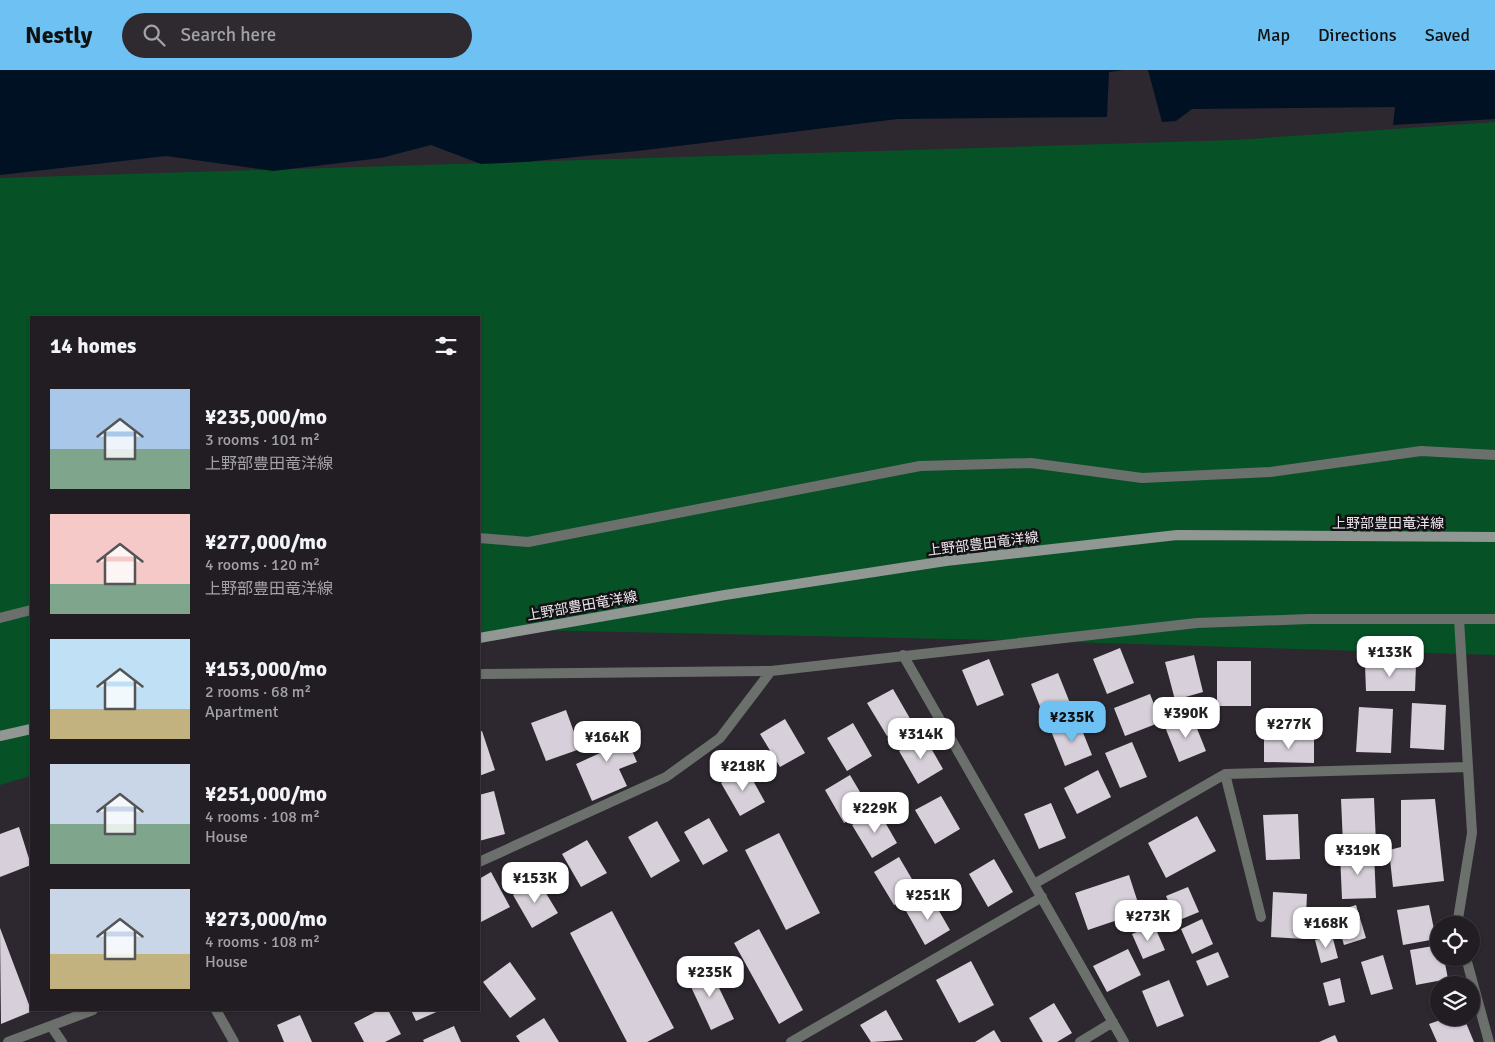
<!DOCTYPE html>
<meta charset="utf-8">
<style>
:root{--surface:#221d23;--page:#2e2a30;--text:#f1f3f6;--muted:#a2a2a6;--line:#3f3b41;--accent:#6dc2f3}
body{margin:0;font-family:Signika,"Noto Sans JP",sans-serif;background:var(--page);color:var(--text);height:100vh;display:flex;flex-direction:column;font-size:19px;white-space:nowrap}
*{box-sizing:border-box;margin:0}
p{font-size:16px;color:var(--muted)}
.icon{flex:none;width:28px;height:28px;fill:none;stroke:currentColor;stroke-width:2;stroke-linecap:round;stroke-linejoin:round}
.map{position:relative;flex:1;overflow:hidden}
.sheet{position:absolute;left:30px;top:246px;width:450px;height:695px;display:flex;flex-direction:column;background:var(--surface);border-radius:0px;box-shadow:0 1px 4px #0004,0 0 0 1px var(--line)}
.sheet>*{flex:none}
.tools{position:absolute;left:1430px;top:846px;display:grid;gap:10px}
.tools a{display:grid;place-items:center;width:50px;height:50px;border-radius:50%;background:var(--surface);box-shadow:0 1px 4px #0004,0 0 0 1px var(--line);font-size:25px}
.price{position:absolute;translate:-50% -42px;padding:0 11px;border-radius:10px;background:#fff;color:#222;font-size:16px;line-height:32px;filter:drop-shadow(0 1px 2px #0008)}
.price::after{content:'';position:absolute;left:50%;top:30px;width:15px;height:11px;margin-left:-8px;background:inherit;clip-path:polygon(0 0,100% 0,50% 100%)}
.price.selected{background:var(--accent);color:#111}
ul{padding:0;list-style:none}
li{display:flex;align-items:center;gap:15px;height:125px;padding:0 20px}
li span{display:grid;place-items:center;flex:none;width:140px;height:100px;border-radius:0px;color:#555}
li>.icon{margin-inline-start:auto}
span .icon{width:60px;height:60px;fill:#fffc;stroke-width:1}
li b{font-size:21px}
h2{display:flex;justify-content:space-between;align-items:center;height:60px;padding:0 20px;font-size:21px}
header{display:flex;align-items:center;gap:30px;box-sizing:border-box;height:70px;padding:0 25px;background:var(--accent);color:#111}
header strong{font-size:24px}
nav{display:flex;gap:28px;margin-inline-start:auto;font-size:18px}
.search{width:350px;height:45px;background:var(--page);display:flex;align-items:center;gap:12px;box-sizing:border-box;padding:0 18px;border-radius:28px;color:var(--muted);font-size:19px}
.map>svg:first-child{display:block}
.green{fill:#075126}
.water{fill:#001124}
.building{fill:#d7d0da}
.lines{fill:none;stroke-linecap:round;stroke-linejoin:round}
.service{stroke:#6c706c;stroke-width:10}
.minor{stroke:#6c706c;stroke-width:10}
.secondary{stroke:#919792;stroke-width:10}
.labels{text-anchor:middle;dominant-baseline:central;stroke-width:5;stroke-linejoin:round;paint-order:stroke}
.street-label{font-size:14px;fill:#ece9ee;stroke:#141115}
</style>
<header>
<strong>Nestly</strong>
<div class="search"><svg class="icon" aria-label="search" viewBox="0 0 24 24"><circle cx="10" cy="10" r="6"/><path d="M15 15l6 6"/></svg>Search here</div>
<nav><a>Map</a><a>Directions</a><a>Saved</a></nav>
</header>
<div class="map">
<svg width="1495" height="972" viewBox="0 0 1495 972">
<rect width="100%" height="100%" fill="#2d272f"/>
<path class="green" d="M1495,52V585L1036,571L528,560L479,574V248H31V706L0,715V108L1234,70Z"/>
<path class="water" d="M0,0H1123L1109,2L1107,47L898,49L637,81L525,92L481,94L431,75L381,88L273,101L166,86L0,105Z
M1148,0H1495V49L1393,55L1395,37L1192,39L1176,51L1162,52Z"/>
<path class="building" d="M1120,578L1134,613L1107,624L1093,589Z
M1194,585L1203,622L1175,630L1165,592Z
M989,589L1004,625L977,636L962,600Z
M1217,591H1251V636H1217Z
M1365,595H1416L1415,621H1366Z
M1058,603L1072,638L1045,649L1031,614Z
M893,619L912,652L887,666L867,633Z
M1150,624L1161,652L1125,666L1114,638Z
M1412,633L1446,635L1444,680L1410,678Z
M1359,637L1393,639L1391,683L1356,682Z
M566,640L580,679L546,691L531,653Z
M1192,646L1206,681L1179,692L1165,657Z
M785,649L805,683L780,697L760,664Z
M1078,650L1092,685L1065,696L1051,661Z
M853,653L872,686L847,701L827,668Z
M620,654L637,692L619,699L627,716L592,731L576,694L600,683L592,666Z
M482,661L495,700L479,706V662Z
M924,666L943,699L918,714L899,681Z
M1264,666L1314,667V693L1264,692Z
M1132,672L1147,707L1120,718L1105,683Z
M746,698L765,732L740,746L721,713Z
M1098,700L1111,727L1077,744L1064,718Z
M850,705L870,739L844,753L825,720Z
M494,721L505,764L479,771V725Z
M941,726L960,759L935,774L915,740Z
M1374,728L1376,773L1343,774L1341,729Z
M1435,729L1444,811L1393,817L1389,780L1401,777V730Z
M1051,733L1066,768L1039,779L1024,744Z
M878,740L897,773L872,788L852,755Z
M1298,744L1300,789L1266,790L1263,745Z
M1197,746L1216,781L1166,808L1148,773Z
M709,748L728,781L703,795L684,762Z
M657,751L680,791L651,808L628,767Z
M19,757L31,795L0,807V764Z
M779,763L820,843L786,860L745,780Z
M587,770L607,803L581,817L562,784Z
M1374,783L1376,828L1342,829L1340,784Z
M899,787L919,821L894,835L874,802Z
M994,789L1013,822L988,837L969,804Z
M491,802L510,837L479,853V809Z
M1129,805L1141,842L1088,860L1075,823Z
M538,810L558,843L532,858L513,825Z
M1188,817L1199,842L1177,851L1166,826Z
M1273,822L1307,824L1305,869L1271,867Z
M931,827L950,860L925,875L906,841Z
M1356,835L1366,868L1344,875L1334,842Z
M1429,835L1436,869L1403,875L1397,840Z
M612,841L674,958L647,972H627L570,863Z
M1202,849L1213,874L1192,884L1181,859Z
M1154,855L1165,880L1143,889L1132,864Z
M0,858L31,940H35L1,954Z
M759,859L803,940L779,954L734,873Z
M1332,865L1338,888L1321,893L1315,870Z
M1439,875V888H1444L1448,909L1416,915L1410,880Z
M1128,879L1141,905L1107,922L1093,896Z
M1218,882L1229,907L1207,916L1196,891Z
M1383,885L1393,919L1371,925L1361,892Z
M971,891L994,935L959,953L936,910Z
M510,892L536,929L510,948L483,912Z
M708,895L734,949L711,960L686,906Z
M1340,908L1345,932L1329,936L1323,913Z
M1169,910L1184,946L1157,957L1142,921Z
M1054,933L1072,963L1057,972H1043L1029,948Z
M379,940H388L401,964L385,972H364L354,953Z
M411,940H441L416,951Z
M886,940L903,970L871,972L860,955Z
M300,945L312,972H284L277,955Z
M544,948L559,972H520L516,966Z
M1446,948H1464L1474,972H1437L1429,954Z
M454,956L461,972H424L423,970Z
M994,960L1001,972H975Z
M1335,965L1338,972H1319Z"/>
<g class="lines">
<path class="service" d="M479,468L528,472L920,396L1031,393L1142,408L1270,402L1421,381L1495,385
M0,548L31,540"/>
<path class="minor" d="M903,585L1124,972
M479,604L771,601L1197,553L1309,549H1495
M1225,704L1261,847
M479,792L666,707L720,668L771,601
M1034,814L1225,704L1468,697
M1457,855L1472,763L1459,549
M1466,888L1489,972
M216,940L234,972
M51,956L62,972
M8,972L93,940
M791,972L1042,827
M1080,972L1113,952"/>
<path class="secondary" d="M479,568L725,525L946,491L1177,465L1495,467
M0,666L31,659"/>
</g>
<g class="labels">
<g class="street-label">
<text x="1388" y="453">上野部豊田竜洋線</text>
<text transform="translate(983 474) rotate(-7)">上野部豊田竜洋線</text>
<text transform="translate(582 536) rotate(-10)">上野部豊田竜洋線</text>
</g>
</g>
</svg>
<div class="tools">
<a><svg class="icon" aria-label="locate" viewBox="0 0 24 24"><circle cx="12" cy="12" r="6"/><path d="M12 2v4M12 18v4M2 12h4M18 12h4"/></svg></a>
<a><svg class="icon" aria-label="layers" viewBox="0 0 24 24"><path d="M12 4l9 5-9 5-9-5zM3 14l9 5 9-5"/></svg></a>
</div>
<b class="price" style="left:1390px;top:608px">¥133K</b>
<b class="price" style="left:1186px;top:669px">¥390K</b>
<b class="price selected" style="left:1072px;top:673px">¥235K</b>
<b class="price" style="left:1289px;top:680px">¥277K</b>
<b class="price" style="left:921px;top:690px">¥314K</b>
<b class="price" style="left:607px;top:693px">¥164K</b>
<b class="price" style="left:743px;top:722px">¥218K</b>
<b class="price" style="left:875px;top:764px">¥229K</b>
<b class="price" style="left:1358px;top:806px">¥319K</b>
<b class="price" style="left:535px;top:834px">¥153K</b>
<b class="price" style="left:928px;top:851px">¥251K</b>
<b class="price" style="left:1148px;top:872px">¥273K</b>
<b class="price" style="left:1326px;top:879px">¥168K</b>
<b class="price" style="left:710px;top:928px">¥235K</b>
<section class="sheet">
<h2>14 homes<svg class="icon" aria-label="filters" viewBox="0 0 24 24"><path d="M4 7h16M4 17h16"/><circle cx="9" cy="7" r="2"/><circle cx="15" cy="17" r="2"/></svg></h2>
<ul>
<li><span style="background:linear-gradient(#a9c7e8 60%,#7fa58c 0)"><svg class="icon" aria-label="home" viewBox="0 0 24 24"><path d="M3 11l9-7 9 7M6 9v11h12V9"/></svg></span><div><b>¥235,000/mo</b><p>3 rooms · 101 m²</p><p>上野部豊田竜洋線</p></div></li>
<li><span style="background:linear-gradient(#f6c9c9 70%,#7fa58c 0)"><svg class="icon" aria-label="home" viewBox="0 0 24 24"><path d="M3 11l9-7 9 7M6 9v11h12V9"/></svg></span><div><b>¥277,000/mo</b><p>4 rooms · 120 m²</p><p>上野部豊田竜洋線</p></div></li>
<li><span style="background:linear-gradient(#bfe0f5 70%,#c2b280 0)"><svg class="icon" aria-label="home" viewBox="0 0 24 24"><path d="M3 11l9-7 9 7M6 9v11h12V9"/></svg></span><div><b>¥153,000/mo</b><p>2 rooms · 68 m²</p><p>Apartment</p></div></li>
<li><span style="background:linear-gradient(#c9d6e8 60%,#7fa58c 0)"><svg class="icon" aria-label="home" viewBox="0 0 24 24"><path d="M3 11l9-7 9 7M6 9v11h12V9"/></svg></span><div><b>¥251,000/mo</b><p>4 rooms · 108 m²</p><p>House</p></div></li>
<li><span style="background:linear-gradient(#c9d6e8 65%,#c2b280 0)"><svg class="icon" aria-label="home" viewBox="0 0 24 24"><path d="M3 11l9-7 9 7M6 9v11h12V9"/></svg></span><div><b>¥273,000/mo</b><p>4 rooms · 108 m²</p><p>House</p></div></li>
</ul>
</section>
</div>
